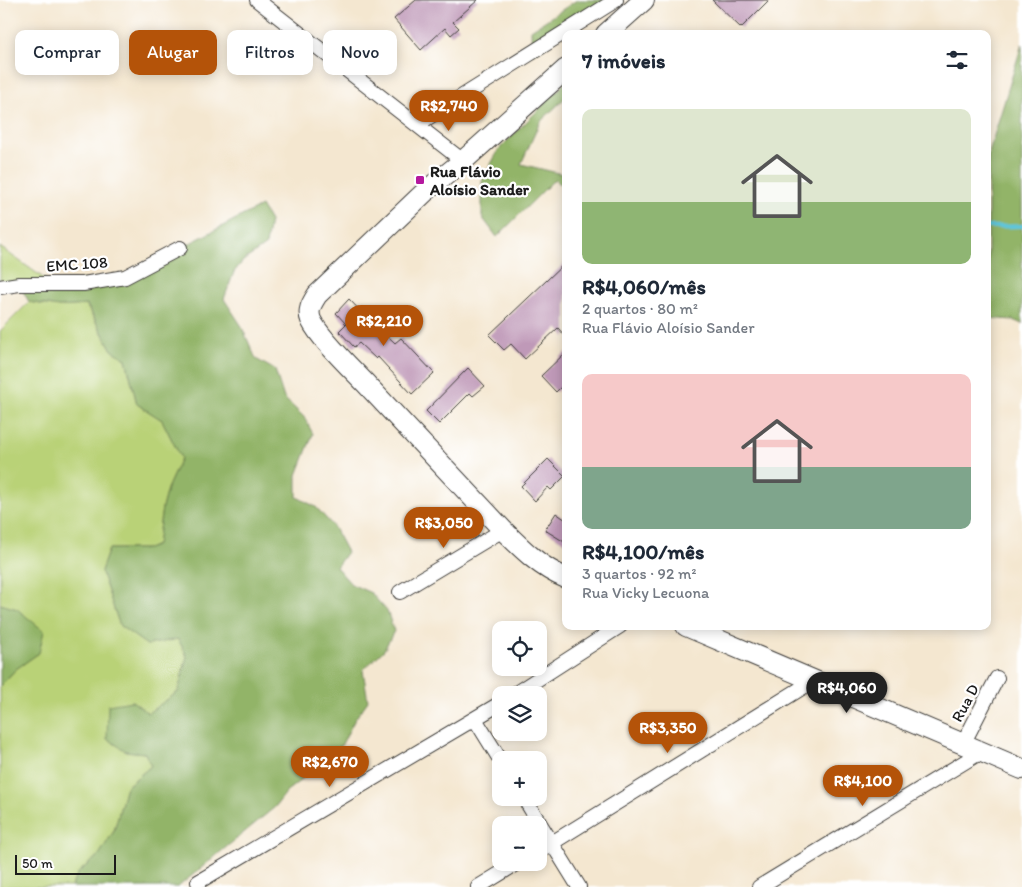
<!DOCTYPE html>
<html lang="pt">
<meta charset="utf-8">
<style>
:root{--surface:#fff;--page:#f6f6f7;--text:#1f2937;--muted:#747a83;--accent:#b45309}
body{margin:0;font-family:Itim,sans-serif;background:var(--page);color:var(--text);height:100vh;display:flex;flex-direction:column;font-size:19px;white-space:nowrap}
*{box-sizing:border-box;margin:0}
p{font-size:16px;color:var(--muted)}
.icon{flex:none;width:28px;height:28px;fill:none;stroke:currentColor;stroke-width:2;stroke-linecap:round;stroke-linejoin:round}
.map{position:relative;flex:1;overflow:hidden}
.side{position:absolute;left:562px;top:30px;width:429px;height:600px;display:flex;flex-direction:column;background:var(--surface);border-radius:10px;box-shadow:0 2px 12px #0003}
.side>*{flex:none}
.top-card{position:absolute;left:15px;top:30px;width:472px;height:45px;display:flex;gap:10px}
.controls{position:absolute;left:492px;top:621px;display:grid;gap:10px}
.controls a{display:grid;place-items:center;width:55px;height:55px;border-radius:10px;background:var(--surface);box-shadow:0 2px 12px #0003;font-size:25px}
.scale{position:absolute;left:15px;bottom:12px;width:101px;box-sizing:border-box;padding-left:5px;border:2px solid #1c1c1c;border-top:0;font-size:14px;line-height:18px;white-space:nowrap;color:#1c1c1c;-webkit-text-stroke:4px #fff;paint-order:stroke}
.price{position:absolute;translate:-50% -42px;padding:0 11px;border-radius:18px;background:var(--accent);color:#fff;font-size:16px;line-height:32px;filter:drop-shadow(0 1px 2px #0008)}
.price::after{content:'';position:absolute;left:50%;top:30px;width:15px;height:11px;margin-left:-8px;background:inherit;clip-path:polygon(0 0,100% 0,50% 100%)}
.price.active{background:#222;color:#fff}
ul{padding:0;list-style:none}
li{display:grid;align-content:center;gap:10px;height:265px;padding:0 20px}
li span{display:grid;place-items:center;height:155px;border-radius:10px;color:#555}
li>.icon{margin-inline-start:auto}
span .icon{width:90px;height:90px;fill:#fffc;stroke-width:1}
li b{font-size:21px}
h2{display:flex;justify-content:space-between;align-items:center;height:60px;padding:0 20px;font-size:21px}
.pill{padding:0 18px;border-radius:10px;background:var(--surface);box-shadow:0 2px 12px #0003;font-size:18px;line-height:45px}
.pill.active{background:var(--accent);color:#fff}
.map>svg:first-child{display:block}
.green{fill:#b9d277;stroke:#6a774a}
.forest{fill:#92b468;stroke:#576842}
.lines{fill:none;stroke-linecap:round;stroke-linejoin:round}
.stream{stroke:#5fc6dc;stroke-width:4}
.building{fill:#bf99b8}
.street-casing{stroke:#3c3a37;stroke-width:16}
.secondary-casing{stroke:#3c3a37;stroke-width:22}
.street{stroke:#fff;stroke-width:14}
.secondary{stroke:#fff;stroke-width:20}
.poi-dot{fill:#b5179e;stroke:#fff;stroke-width:2}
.labels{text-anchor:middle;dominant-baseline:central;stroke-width:4.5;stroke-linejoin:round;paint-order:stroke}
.poi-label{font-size:16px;font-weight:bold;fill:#1c1c1c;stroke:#fff;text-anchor:start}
.street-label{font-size:16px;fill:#1c1c1c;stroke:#fff}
</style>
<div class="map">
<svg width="1022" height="887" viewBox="0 0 1022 887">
<rect width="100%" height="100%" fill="#fff"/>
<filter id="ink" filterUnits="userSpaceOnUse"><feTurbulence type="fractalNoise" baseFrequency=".02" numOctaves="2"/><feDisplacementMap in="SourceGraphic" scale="10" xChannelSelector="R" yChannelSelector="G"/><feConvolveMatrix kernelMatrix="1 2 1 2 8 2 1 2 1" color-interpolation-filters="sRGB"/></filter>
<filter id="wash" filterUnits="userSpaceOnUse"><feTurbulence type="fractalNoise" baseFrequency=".0096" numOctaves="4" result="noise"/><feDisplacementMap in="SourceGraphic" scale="20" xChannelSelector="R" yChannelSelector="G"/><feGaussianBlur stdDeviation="1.12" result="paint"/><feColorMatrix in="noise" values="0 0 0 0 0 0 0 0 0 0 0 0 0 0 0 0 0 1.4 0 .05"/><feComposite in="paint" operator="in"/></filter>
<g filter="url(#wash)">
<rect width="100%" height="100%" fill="#f4e7d0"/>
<path class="green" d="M0,247L52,284L0,287Z
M29,302L59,307L86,305L112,350L126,359L137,404L162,420L181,458L167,489L162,508L157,546L148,549H109L101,571L120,626L147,645L178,639L187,656L178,692L148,713L132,701L126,751L145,753L151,766L126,787L114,831L99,855L78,873L71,887H0V686L16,669L39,653L17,609L0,604V331Z"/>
<path class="forest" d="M577,0H616L532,54L531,30Z
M1022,44V324L1013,320L988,318V155Z
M566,82V97L540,122L521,164L566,175V190L555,179L497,237L482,217V181L499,149Z
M261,206L270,221L266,245L243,261L234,272L224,299L241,325L256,359L275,370L284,398L304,417L313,434L297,475V497L316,507L333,526L347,552L336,567L351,584L371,593L387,611L394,631L384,650L363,670L368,701L355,719L341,746L323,763L288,790L275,807L178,887H71L78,873L99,855L114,831L126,787L151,766L145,753L126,751L107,739L108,705L132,701L148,713L178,692L187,656L178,639L147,645L120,626L101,571L109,549H148L157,545L162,508L167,489L181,458L162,420L137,404L126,359L112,350L87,305L59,307L29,302L19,284L125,277Z
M0,604L17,609L44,631L39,653L16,669L0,686Z"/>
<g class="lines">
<path class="stream" d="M988,227L1022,226"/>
</g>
<g id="blocks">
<path class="building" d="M416,0H478L453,22L459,28L451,35L445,28L421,50L394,19Z
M712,0H769L741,28Z
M566,262V337L558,328L525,359L511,344L504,350L489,335Z
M349,299L366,317L371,313L380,323L377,326L395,343L401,338L434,373L412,394L378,357L376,359L359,343L354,347L339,331L346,324L336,313Z
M566,352V382L556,392L541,376Z
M468,368L485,386L473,396L470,393L439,424L426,411Z
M548,459L565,476L551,490L548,487L535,501L521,486Z
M556,513L566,520V543L545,530Z"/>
</g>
</g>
<g filter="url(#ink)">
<use href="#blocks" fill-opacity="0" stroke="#3c3a37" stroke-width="1"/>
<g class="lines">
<g class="street-casing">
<path id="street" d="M257,0L463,161
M418,124L616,0
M0,287L19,284H83L125,277L180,248
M400,592L503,530
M513,695L620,626
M475,719L501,761
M963,744L997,678
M524,798L579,887
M539,851L813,681
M198,882L501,703
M478,887L519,862
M759,887L981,752"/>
</g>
<g class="secondary-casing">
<path id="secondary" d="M606,34L644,0
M566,69L463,161L427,190L317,295C312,303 307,310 311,320C320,339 353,370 368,386C413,434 458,482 503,530C522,549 541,568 566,578
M686,626L1022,769"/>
</g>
<use href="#street" class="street"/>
<use href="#secondary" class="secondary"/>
</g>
</g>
<rect class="poi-dot" x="415" y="175" width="10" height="10" rx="2.5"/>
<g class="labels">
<g class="poi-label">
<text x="430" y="171">Rua Flávio<tspan x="430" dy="18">Aloísio Sander</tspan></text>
</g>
<g class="street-label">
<text transform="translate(77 264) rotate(-4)">EMC 108</text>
<text transform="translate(965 703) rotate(-62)">Rua D</text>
</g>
</g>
</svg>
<div class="controls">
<a><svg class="icon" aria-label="locate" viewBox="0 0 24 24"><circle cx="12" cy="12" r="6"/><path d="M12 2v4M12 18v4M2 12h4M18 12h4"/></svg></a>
<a><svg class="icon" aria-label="layers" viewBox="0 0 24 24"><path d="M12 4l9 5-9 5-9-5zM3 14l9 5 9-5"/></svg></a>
<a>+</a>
<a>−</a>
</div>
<div class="scale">50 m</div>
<b class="price" style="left:449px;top:132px">R$2,740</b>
<b class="price" style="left:384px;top:347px">R$2,210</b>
<b class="price" style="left:444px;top:549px">R$3,050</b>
<b class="price active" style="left:847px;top:714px">R$4,060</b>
<b class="price" style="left:668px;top:754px">R$3,350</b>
<b class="price" style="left:330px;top:788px">R$2,670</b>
<b class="price" style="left:863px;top:807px">R$4,100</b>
<div class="top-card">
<a class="pill">Comprar</a>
<a class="pill active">Alugar</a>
<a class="pill">Filtros</a>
<a class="pill">Novo</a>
</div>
<section class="side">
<h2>7 imóveis<svg class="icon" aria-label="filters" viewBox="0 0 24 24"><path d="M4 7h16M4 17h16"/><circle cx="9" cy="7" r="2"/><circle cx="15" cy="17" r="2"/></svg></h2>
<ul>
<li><span style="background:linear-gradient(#dfe7d0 60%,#8fb573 0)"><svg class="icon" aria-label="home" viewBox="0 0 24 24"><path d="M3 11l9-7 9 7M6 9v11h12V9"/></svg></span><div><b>R$4,060/mês</b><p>2 quartos · 80 m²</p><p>Rua Flávio Aloísio Sander</p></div></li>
<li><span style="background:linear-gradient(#f6c9c9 60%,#7fa58c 0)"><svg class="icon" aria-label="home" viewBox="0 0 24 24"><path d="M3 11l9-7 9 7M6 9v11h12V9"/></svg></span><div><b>R$4,100/mês</b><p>3 quartos · 92 m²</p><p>Rua Vicky Lecuona</p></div></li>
</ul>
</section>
</div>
